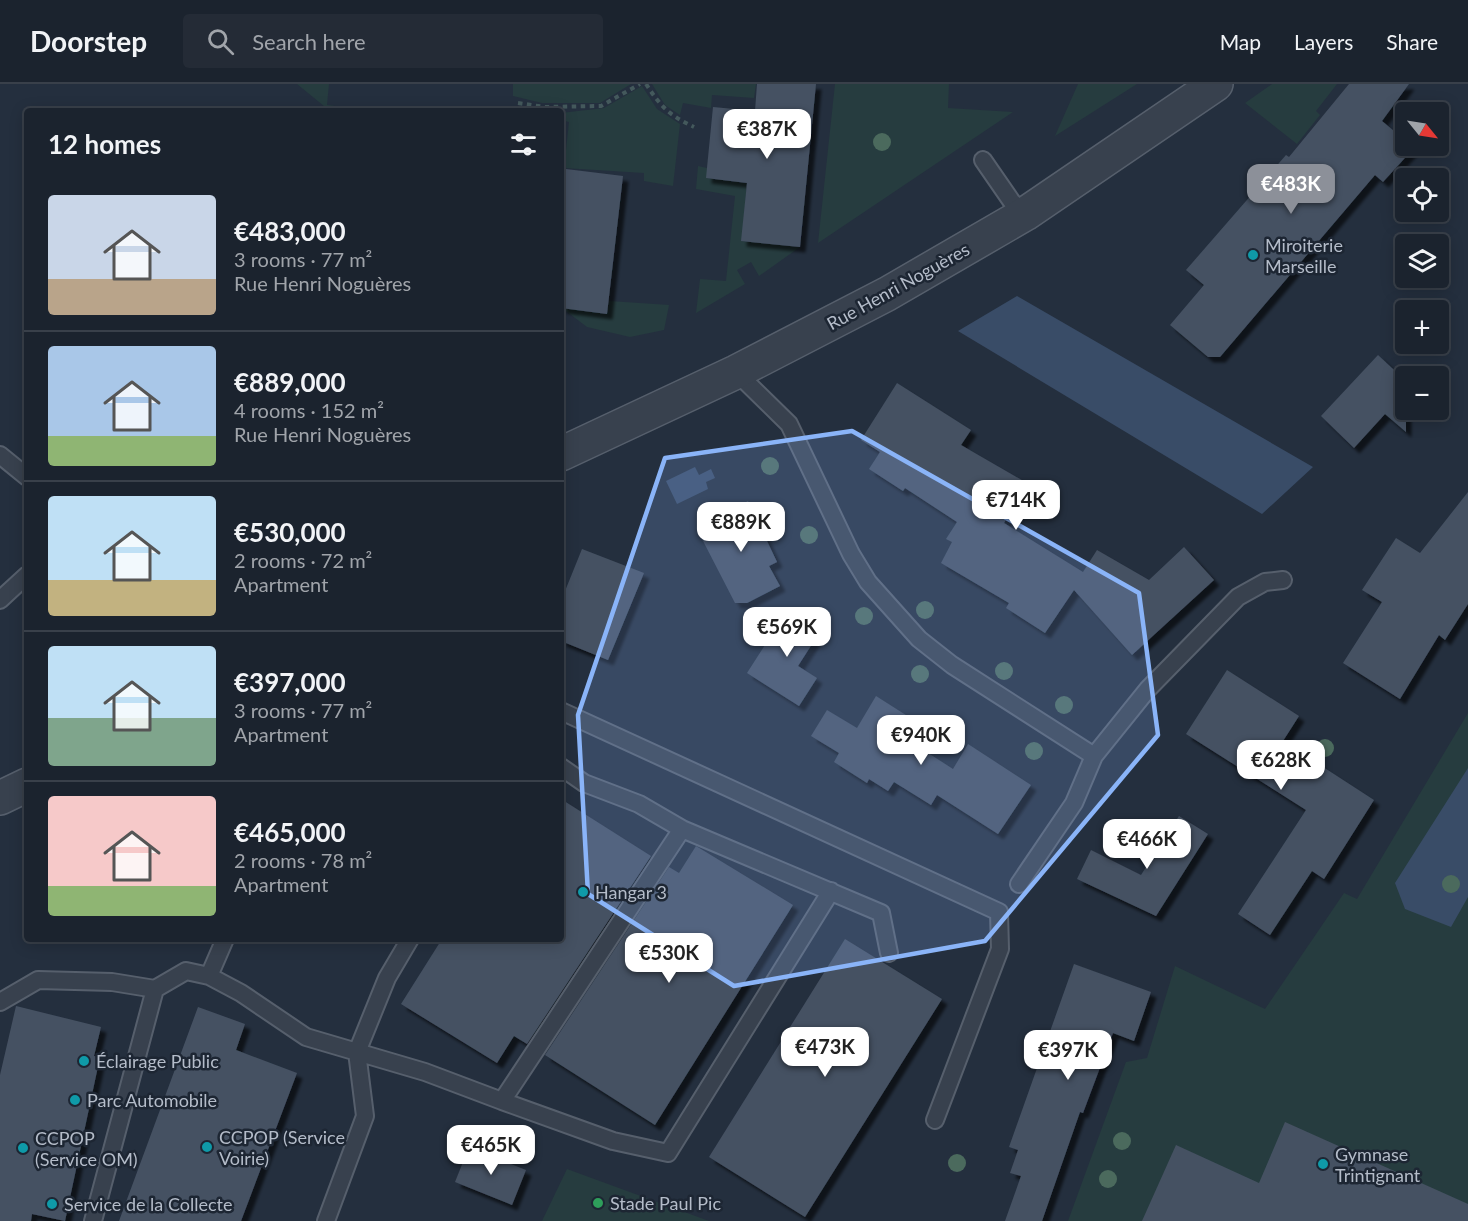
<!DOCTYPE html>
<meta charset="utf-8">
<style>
:root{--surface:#1b232e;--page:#242b36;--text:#f1f3f6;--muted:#a0a4aa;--line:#39404a;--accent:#8c9099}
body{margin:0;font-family:Lato,sans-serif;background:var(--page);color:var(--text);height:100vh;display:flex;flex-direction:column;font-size:22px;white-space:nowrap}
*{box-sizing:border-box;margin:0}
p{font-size:20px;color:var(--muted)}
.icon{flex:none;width:33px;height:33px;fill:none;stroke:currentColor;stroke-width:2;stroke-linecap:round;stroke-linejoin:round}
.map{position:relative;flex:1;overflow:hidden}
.side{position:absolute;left:24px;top:24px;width:540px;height:834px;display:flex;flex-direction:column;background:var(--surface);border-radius:6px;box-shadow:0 3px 15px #0003,0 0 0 2px var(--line)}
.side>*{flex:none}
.needle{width:39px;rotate:120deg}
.buttons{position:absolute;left:1395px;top:18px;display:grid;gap:12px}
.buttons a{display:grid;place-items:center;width:54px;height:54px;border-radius:6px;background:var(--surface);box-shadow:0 3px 15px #0003,0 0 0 2px var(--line);font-size:30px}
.price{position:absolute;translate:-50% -51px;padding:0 14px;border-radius:12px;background:#fff;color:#222;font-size:20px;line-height:39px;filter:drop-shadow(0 2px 3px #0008)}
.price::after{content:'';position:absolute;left:50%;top:36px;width:18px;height:14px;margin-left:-9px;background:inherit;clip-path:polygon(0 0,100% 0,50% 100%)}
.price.active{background:var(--accent);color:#fff}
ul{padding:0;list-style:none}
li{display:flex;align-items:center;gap:18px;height:150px;padding:0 24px}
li+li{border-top:2px solid var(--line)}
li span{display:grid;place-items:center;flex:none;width:168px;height:120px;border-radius:6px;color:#555}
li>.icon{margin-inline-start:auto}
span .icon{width:72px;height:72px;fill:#fffc;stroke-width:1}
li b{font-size:26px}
h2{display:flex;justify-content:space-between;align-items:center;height:72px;padding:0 24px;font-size:26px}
header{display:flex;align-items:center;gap:36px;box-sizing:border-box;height:84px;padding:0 30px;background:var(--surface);border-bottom:2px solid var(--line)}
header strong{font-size:28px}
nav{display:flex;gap:33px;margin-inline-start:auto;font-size:21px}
.search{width:420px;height:54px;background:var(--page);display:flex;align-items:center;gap:15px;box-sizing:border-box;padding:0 21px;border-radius:6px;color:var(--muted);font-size:22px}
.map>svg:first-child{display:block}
.green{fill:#263c3f}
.water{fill:#394c67}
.building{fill:#455162;filter:url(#shadow)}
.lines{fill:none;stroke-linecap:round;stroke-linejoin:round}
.lane-casing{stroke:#565f6c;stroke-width:20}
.street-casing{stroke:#565f6c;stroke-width:36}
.path{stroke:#44595c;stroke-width:4;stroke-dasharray:4.5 4.5;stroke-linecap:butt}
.lane{stroke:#38414e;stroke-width:16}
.street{stroke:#38414e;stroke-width:33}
.tree{fill:#4b6a5d}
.marked{fill:#8ab4f8;fill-opacity:0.2;stroke:#8ab4f8;stroke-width:4.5;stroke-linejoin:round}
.culture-dot{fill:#0f9aa8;stroke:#1d2633;stroke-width:2}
.leisure-dot{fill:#2e9e5b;stroke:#1d2633;stroke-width:2}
.labels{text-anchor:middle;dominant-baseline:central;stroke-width:5;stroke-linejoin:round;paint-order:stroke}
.poi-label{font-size:18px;fill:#b4bcc9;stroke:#1d2633;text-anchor:start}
.street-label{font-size:18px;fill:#b4bcc9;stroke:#1d2633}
</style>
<header>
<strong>Doorstep</strong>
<div class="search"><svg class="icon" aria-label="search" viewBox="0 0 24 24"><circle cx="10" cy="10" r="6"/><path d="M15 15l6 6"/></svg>Search here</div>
<nav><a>Map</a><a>Layers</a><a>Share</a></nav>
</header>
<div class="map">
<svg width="1468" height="1137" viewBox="0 0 1468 1137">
<defs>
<filter id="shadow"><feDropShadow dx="5.5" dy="5.5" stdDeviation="1.5" flood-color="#0009"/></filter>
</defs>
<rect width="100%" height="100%" fill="#242f3e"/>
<path class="green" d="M297,0H329L327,21L374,27H330Z
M513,0H631L600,19H542L513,12Z
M652,0H756L754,14L712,11L711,24L683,19L680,31L665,21Z
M835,0H949L948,24L1013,28L818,159Z
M1078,0H1137L1055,52Z
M1272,0H1337L1316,27L1320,31L1297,60L1245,19Z
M642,2L657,25L680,40L673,102L644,97V89L564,84L569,38L561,36V29L604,24Z
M698,82L707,84V94L747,99L742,157L800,163L759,192L751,178L737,186L745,200L696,229L700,195L726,197L735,112L696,105Z
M609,217L669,221L664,246L630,253L587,243L562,224L607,230Z
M1468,629V1137H1068L1126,978L1147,974L1175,882L1265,925L1344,809L1357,815Z
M567,1085L709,1137H542Z"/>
<path class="water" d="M1017,212L1313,383L1262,430L958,247Z
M695,383L699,391L711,385L715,394L706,398L708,405L677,420L666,397Z
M1468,684V813L1451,843L1405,825L1395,799Z"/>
<path class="building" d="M757,0H816L800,163L741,157L747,99L706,94L713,23L755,27Z
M1349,0H1409L1382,37L1406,57V62H1410L1414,64L1383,98L1375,91L1220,273H1208L1170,241L1204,201L1186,186L1286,71L1289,73Z
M566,85L623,92L607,230L561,224V126Z
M1378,271L1406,297V348L1385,330L1354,364L1321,332Z
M897,299L971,346L961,361L1027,399L1004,439L1083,488L1097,466L1149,496L1184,463L1214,496L1132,571L1074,506L1045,549L1006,524L1009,519L941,479L952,458L946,455L957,438L905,404L903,407L869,385L880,368L861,356Z
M1468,408V520L1445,556L1439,551L1400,615L1343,579L1382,518L1362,506L1396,454L1420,469Z
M748,417L777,478L769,482L780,502L747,519H735L701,453V441Z
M582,465L644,489L608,576L561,557V517Z
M788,525L821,546L798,582L817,594L799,622L747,589Z
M1227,586L1299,632L1283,657L1374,716L1324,795L1312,787L1270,851L1238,830L1306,726L1186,650Z
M876,612L909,633L897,649L953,685L968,660L1031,701L998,750L937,711L931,721L894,698L888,707L869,695L867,699L834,678L839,669L811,652L827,626L857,644Z
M561,715L651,772L527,960L514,952L497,979L401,920L442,855H561Z
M1179,732L1208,750L1156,832L1077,795L1091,766L1141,791Z
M696,762L793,821L655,1041L545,971L669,783L679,789Z
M845,855L942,915L805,1133L709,1073Z
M1074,880L1151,908L1134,957L1113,949L1083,1029L1080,1028L1042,1137H1005L1021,1092L1010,1089L1018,1066L1009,1063Z
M16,922L101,943L94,972L100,973L65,1137L32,1130L31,1137H0V991Z
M198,923L245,940L236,966L297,989L241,1137H119Z
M1285,1038L1468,1120V1137H1142L1176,1061L1259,1099Z
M469,1063L526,1086L512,1121L455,1098Z"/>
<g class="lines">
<g class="lane-casing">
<path id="lane" d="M983,76L1012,118L1025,130
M736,288L789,340L851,470L868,498L919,555L952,581L1094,672L1148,605L1238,513L1265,498L1283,496
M0,371L27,393
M0,516L27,491
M561,627L999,828L1000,865L935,1036
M561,683L584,699L639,720L682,745
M1019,800L1074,719L1094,672
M209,892L225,855
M0,918L38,896L112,898L155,905
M502,1017L613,1057L668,1069L831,807
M93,1137L155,905L186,887L209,892L241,909L306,953L425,988L502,1017L682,745L881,829L889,869
M326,1137L365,1032L357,968L387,894L410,855"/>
</g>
<g class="street-casing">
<path id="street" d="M561,370L736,288L887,210L1025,130L1216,0
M0,714L27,701"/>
</g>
<path class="path" d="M646,0C661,23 669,31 694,43
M518,19L545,23L601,22L640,0"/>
<use href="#lane" class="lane"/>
<use href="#street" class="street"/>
</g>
<g class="tree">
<circle cx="882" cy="58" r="9"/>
<circle cx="770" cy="382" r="9"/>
<circle cx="809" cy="451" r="9"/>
<circle cx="925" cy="526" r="9"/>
<circle cx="864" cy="532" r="9"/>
<circle cx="1004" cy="587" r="9"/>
<circle cx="920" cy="590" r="9"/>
<circle cx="1064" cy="621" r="9"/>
<circle cx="1325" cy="664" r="9"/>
<circle cx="1034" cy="667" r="9"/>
<circle cx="1451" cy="800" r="9"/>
<circle cx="1122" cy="1057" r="9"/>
<circle cx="957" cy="1079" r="9"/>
<circle cx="1108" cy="1095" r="9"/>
</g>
<path class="marked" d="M852,347L1139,509L1158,651L985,857L734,902L588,810L578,631L665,374Z"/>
<g class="culture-dot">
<circle cx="1253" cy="171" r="6"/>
<circle cx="583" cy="808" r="6"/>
<circle cx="84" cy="977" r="6"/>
<circle cx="75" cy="1016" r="6"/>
<circle cx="207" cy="1063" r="6"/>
<circle cx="23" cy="1064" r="6"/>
<circle cx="1323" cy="1080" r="6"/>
<circle cx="52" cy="1120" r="6"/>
</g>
<circle class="leisure-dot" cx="598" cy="1119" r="6"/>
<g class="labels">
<g class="poi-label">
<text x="1265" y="161">Miroiterie<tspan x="1265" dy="21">Marseille</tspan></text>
<text x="595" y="808">Hangar 3</text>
<text x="96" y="977">Éclairage Public</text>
<text x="87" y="1016">Parc Automobile</text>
<text x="219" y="1053">CCPOP (Service<tspan x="219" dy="21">Voirie)</tspan></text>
<text x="35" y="1054">CCPOP<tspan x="35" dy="21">(Service OM)</tspan></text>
<text x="1335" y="1070">Gymnase<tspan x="1335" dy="21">Trintignant</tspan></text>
<text x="610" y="1119">Stade Paul Pic</text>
<text x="64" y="1120">Service de la Collecte</text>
</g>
<g class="street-label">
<text transform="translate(898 202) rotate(-29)">Rue Henri Noguères</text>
</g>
</g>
</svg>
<div class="buttons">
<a><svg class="needle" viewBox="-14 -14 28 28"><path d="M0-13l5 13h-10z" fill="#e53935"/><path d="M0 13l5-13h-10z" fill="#a0a4aa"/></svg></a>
<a><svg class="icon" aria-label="locate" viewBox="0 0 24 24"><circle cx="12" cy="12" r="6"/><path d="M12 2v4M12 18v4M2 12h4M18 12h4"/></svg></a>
<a><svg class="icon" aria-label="layers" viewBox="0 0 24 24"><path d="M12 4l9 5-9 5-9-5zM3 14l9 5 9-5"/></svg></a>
<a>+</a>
<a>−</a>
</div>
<b class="price" style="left:767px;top:76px">€387K</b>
<b class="price active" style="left:1291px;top:131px">€483K</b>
<b class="price" style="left:1016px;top:447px">€714K</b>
<b class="price" style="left:741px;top:469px">€889K</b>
<b class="price" style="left:787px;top:574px">€569K</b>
<b class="price" style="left:921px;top:682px">€940K</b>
<b class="price" style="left:1281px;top:707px">€628K</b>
<b class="price" style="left:1147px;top:786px">€466K</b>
<b class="price" style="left:669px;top:900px">€530K</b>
<b class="price" style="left:825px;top:994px">€473K</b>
<b class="price" style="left:1068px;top:997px">€397K</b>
<b class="price" style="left:491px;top:1092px">€465K</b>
<section class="side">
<h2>12 homes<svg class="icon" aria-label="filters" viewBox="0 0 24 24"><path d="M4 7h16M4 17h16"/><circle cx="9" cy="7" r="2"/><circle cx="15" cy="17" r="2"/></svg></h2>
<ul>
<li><span style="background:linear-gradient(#c9d6e8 70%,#b9a48a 0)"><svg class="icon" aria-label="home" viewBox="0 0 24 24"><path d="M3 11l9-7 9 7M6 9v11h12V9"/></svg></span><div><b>€483,000</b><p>3 rooms · 77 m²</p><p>Rue Henri Noguères</p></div></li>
<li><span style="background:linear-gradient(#a9c7e8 75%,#8fb573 0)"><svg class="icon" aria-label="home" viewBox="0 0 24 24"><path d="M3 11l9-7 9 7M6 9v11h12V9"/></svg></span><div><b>€889,000</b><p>4 rooms · 152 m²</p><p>Rue Henri Noguères</p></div></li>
<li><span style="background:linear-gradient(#bfe0f5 70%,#c2b280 0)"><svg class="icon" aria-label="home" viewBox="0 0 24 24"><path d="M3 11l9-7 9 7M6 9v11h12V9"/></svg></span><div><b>€530,000</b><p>2 rooms · 72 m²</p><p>Apartment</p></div></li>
<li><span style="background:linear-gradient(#bfe0f5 60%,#7fa58c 0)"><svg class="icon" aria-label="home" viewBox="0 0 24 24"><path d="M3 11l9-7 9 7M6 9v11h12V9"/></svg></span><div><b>€397,000</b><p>3 rooms · 77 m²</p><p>Apartment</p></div></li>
<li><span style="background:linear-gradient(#f6c9c9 75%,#8fb573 0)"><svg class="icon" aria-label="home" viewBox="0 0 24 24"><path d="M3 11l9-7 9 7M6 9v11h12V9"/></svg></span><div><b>€465,000</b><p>2 rooms · 78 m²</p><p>Apartment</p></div></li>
</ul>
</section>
</div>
